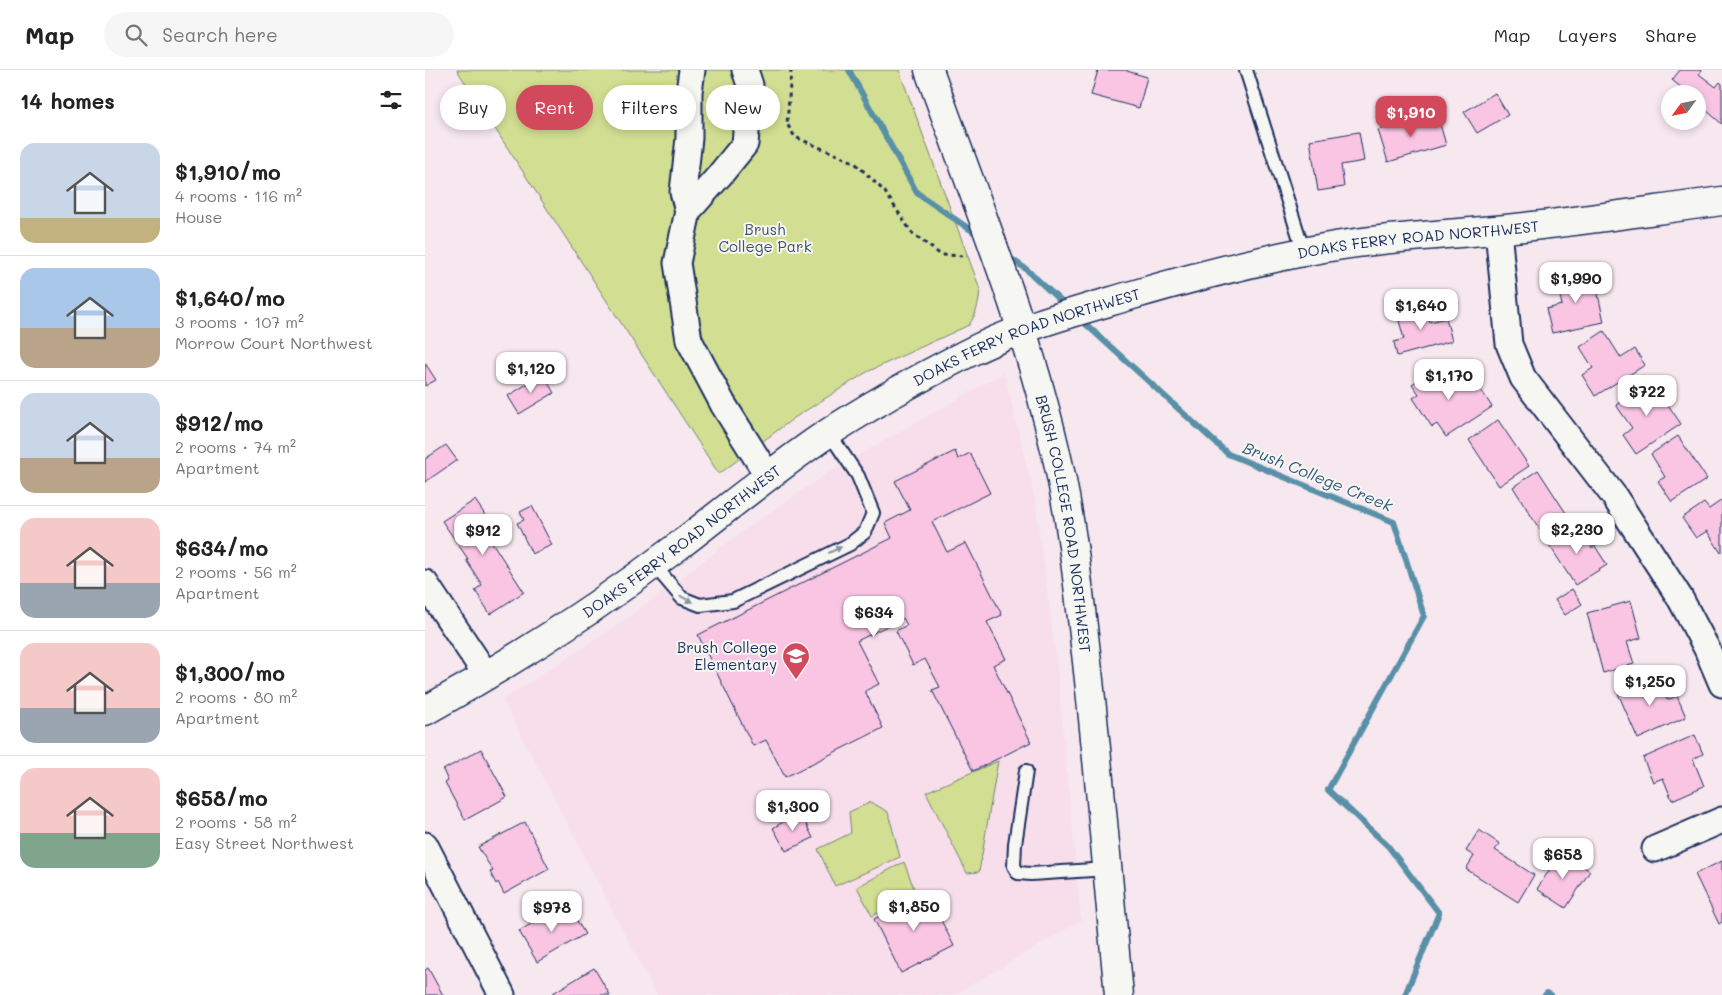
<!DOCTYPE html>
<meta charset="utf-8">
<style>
:root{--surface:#fff;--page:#f6f6f6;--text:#222;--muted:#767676;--line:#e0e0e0;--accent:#d1495b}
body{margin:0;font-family:Mali,sans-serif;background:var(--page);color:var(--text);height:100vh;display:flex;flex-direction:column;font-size:19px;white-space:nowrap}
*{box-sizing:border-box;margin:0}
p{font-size:16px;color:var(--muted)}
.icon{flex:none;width:28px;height:28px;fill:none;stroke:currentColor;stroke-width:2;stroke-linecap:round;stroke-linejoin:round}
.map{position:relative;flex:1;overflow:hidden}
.drawer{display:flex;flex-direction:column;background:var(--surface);width:425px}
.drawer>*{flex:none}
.banner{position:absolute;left:15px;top:15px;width:475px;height:45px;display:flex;gap:10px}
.needle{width:32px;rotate:237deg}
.buttons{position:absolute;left:1236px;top:15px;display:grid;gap:10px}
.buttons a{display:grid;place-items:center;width:45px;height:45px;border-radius:50%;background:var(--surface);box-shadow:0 2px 8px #0003;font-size:25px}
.price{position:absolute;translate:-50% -42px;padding:0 11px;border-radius:10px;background:#fff;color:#222;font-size:16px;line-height:32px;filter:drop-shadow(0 1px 2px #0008)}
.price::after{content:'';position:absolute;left:50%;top:30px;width:15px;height:11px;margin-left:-8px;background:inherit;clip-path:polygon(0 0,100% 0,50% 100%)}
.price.selected{background:var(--accent);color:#fff}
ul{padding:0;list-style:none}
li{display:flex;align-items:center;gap:15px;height:125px;padding:0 20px}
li+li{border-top:1px solid var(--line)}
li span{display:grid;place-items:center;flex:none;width:140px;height:100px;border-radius:15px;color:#555}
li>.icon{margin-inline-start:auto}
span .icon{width:60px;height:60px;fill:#fffc;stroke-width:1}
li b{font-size:21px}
h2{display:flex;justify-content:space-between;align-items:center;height:60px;padding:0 20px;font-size:21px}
.tag{padding:0 18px;border-radius:22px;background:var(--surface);box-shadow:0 2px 8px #0003;font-size:18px;line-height:45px}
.tag.selected{background:var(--accent);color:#fff}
header{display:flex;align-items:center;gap:30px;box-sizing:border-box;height:70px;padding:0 25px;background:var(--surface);border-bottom:1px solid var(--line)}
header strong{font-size:24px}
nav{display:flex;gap:28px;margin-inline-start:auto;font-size:18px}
.search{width:350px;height:45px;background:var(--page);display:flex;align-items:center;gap:12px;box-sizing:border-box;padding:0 18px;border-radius:28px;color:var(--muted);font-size:19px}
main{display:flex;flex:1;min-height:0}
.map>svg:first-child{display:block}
.built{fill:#f8ddeb}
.green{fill:#d2de91;stroke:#768678}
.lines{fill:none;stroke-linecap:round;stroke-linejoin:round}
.stream{stroke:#5890a8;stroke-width:6}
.building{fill:#f9c5e3;stroke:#1b2f5e}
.service-casing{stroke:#1b2f5e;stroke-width:16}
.minor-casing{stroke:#1b2f5e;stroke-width:29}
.tertiary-casing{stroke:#1b2f5e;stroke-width:31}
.secondary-casing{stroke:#1b2f5e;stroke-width:31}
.path{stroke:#1b2f5e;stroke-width:3;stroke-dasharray:4 4;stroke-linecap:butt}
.service{stroke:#f6f6f2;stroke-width:12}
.minor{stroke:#f6f6f2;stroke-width:25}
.tertiary{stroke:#f6f6f2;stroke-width:28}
.secondary{stroke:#f6f6f2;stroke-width:28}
.oneway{fill:#8892a8}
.labels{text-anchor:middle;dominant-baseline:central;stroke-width:4;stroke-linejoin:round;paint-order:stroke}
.park-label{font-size:15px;fill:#405268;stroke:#f6f6f2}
.street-label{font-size:15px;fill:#1b2f5e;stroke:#f6f6f2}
.poi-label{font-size:15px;fill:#1b2f5e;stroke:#f6f6f2;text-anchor:end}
.water-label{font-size:16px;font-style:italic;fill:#34587d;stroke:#f6f6f2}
</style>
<header>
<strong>Map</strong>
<div class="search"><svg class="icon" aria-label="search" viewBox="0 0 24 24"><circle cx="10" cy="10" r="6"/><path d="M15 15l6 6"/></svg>Search here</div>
<nav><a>Map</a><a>Layers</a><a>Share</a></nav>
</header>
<main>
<section class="drawer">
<h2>14 homes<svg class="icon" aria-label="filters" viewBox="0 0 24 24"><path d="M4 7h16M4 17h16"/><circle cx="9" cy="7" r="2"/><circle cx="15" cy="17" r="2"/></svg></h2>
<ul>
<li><span style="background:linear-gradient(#c9d6e8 75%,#c2b280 0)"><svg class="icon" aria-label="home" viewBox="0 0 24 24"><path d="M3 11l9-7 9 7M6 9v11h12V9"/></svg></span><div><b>$1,910/mo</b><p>4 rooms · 116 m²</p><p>House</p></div></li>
<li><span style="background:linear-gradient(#a9c7e8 60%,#b9a48a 0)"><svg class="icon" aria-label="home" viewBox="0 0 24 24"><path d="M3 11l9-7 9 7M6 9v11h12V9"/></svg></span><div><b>$1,640/mo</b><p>3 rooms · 107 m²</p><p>Morrow Court Northwest</p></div></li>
<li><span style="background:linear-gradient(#c9d6e8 65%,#b9a48a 0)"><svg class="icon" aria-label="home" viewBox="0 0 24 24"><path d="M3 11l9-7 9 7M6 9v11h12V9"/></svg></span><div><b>$912/mo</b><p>2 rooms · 74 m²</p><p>Apartment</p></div></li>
<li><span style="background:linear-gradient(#f6c9c9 65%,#9aa5b1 0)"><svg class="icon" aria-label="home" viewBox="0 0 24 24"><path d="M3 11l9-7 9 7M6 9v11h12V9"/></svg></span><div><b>$634/mo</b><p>2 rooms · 56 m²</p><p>Apartment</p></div></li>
<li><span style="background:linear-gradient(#f6c9c9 65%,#9aa5b1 0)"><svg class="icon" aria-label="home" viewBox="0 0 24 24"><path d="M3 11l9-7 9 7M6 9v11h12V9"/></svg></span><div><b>$1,300/mo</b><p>2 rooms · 80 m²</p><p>Apartment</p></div></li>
<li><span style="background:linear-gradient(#f6c9c9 65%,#7fa58c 0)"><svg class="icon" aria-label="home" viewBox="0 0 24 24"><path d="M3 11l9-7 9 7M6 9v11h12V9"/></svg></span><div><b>$658/mo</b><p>2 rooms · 58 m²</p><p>Easy Street Northwest</p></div></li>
</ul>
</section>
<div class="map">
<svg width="1297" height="925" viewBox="0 0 1297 925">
<rect width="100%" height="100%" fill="#f7e7ee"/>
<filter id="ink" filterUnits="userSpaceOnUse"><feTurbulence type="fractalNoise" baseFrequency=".02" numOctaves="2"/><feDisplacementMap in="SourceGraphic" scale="10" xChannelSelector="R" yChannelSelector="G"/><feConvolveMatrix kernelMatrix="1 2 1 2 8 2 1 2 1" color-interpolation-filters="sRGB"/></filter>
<g filter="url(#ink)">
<path class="built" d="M579,303L610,431L631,590L656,850L529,925H232L78,630L199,551L317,462L404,402Z"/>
<path class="green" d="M32,0H474L555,219C554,233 552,243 544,255L442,302L369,348L294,404Z
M573,691L554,802L542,803L501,722Z
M446,732L463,742L475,787L410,816L393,779L426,763L424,742Z
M479,792L491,824L447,846L432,817Z"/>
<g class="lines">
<path class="stream" d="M424,0L492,123L556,167
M582,186L601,199L641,236
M654,248L803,384L969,452L999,546L903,720L963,776L1014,843L980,925
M1120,925L1122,923L1126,925"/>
</g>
<path class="building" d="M673,0H702V1L722,7L714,38L666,25Z
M1255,0H1277L1274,4L1291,17L1295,12L1297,14V54L1281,40L1276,46L1272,43V24H1254L1258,19L1247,10Z
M1070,23L1083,45L1052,63L1039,42Z
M1005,45L1008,56L1015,54L1021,75L963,92L953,60Z
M934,62L939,91L916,95L919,117L893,121L885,70Z
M1168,201L1179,252L1127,263L1121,239L1137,235L1131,209Z
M1001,235L1005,252L1021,248L1027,271L972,286L969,272L979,269L972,243Z
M1179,261L1196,288L1210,279L1220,295L1170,326L1157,305L1168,298L1155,277Z
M0,293L11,310L0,316Z
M1018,295L1033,319L1049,309L1067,337L1021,367L1012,354L1007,357L988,328L994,324L987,314Z
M118,304L129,323L94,344L83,326Z
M1227,311L1256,354L1211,384L1198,365L1207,358L1191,335Z
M1073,350L1104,396L1074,416L1044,370Z
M1253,366L1282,409L1247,432L1233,411L1240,407L1226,384Z
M21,375L32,390L0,412V389Z
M530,381L533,389L545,383L565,423L507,452L522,482L541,473L577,545L562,552L581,589L568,595L606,672L548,701L507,620L515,617L500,589L488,595L471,561L482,555L478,548L432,571L454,614L440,621L458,658L360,707L341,670L328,676L273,565L467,468L460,453L485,440L470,411Z
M1113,400L1141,443L1115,460L1088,417Z
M50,430L71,461L63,466L99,522L65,544L50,520L57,515L41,490L43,489L17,451Z
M1297,430V482L1296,483L1282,461L1271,468L1257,448L1279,433L1284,439Z
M107,436L127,475L107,484L92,453L99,450L95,442Z
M1152,454L1167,478L1170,476L1182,495L1150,515L1123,473Z
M1147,519L1157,534L1140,545L1130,530Z
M1206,531L1216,568L1202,572L1209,594L1178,603L1162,543Z
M1230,604L1242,630L1252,626L1261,647L1213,669L1192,621Z
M1270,665L1278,684L1268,689L1279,716L1247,730L1238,708L1228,712L1218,688Z
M56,679L82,727L40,750L20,713L23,711L18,700Z
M375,742L388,768L361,781L348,758Z
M100,752L124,799L79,824L73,812L71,814L65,802L68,801L53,777Z
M1054,760L1075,774L1070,780L1109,805L1093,832L1041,799L1049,786L1041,781Z
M1136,782L1165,801L1141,838L1112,819Z
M1297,791V852L1294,854L1270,804Z
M502,822L529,876L476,903L449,849Z
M141,833L160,864L112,892L94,861Z
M3,898L18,925H0V900Z
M169,898L185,925H129L128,923Z"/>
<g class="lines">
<g class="service-casing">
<path id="service" d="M821,0L879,182
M228,494L257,528L275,535L308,531L425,474L440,462L448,443L433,406L404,363
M601,701L590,774L589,796L593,803L606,804L683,799"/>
</g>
<g class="minor-casing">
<path id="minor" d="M267,0L264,22V68L258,122L263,141L252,193L264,270L298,334L343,406
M263,141L294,106L320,74L325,15L320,0
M1073,160L1084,274L1098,308L1189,426L1255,528L1282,579L1297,614
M0,513L62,606
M0,775L77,925
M1230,779L1297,750"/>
</g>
<g class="tertiary-casing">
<g id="tertiary">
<path id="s1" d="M504,0C548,124 599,247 629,375C646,444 653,513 661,583C674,697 683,811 694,925"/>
</g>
</g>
<g class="secondary-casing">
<g id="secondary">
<path id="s2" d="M0,641C88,592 172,538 252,477C299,441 345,403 394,369C442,337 492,309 543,283C594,257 650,242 704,226C769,207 833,190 899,178C955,168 1013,165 1070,160C1146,153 1221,141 1297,131"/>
</g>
</g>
<path class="path" d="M365,0L366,2L362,54L370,67L429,92L460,122L487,163L516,185L542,186"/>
<use href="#service" class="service"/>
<use href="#minor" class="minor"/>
<use href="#tertiary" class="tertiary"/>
<use href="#secondary" class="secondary"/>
</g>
<defs><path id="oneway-solid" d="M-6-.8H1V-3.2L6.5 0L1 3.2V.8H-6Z" transform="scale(1.25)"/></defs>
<g class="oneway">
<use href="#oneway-solid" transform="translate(410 480) rotate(-25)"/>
<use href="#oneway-solid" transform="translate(261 529) rotate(28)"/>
</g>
</g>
<defs>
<g id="school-pin" transform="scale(1.4375)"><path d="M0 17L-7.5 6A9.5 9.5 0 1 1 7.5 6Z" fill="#d1495b" stroke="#f6f6f2"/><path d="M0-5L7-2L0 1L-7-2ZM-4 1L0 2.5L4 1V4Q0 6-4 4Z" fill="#fff"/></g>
</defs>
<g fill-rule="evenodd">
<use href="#school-pin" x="371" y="586"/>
</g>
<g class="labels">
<g class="park-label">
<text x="340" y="159">Brush<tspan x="340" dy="17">College Park</tspan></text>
</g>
<g class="street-label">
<text stroke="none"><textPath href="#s2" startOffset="1118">DOAKS FERRY ROAD NORTHWEST</textPath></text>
<text stroke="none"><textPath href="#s2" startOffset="712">DOAKS FERRY ROAD NORTHWEST</textPath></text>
<text stroke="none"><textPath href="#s1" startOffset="475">BRUSH COLLEGE ROAD NORTHWEST</textPath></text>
<text stroke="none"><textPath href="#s2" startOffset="308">DOAKS FERRY ROAD NORTHWEST</textPath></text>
</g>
<g class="poi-label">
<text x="352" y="577">Brush College<tspan x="352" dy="17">Elementary</tspan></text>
</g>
<g class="water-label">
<text transform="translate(893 406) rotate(22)">Brush College Creek</text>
</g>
</g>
</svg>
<div class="buttons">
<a><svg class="needle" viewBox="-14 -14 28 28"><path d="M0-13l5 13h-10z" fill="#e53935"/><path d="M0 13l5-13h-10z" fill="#767676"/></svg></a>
</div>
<b class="price selected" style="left:986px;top:68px">$1,910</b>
<b class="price" style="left:1151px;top:234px">$1,990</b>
<b class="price" style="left:996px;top:261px">$1,640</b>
<b class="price" style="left:106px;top:324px">$1,120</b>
<b class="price" style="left:1024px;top:331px">$1,170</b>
<b class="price" style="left:1222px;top:347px">$722</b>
<b class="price" style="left:1152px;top:485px">$2,230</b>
<b class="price" style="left:58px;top:486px">$912</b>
<b class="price" style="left:449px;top:568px">$634</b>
<b class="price" style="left:1225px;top:637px">$1,250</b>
<b class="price" style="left:368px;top:762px">$1,300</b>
<b class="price" style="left:1138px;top:810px">$658</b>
<b class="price" style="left:489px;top:862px">$1,850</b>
<b class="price" style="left:127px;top:863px">$978</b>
<div class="banner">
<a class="tag">Buy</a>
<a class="tag selected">Rent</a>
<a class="tag">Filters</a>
<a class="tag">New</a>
</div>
</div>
</main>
